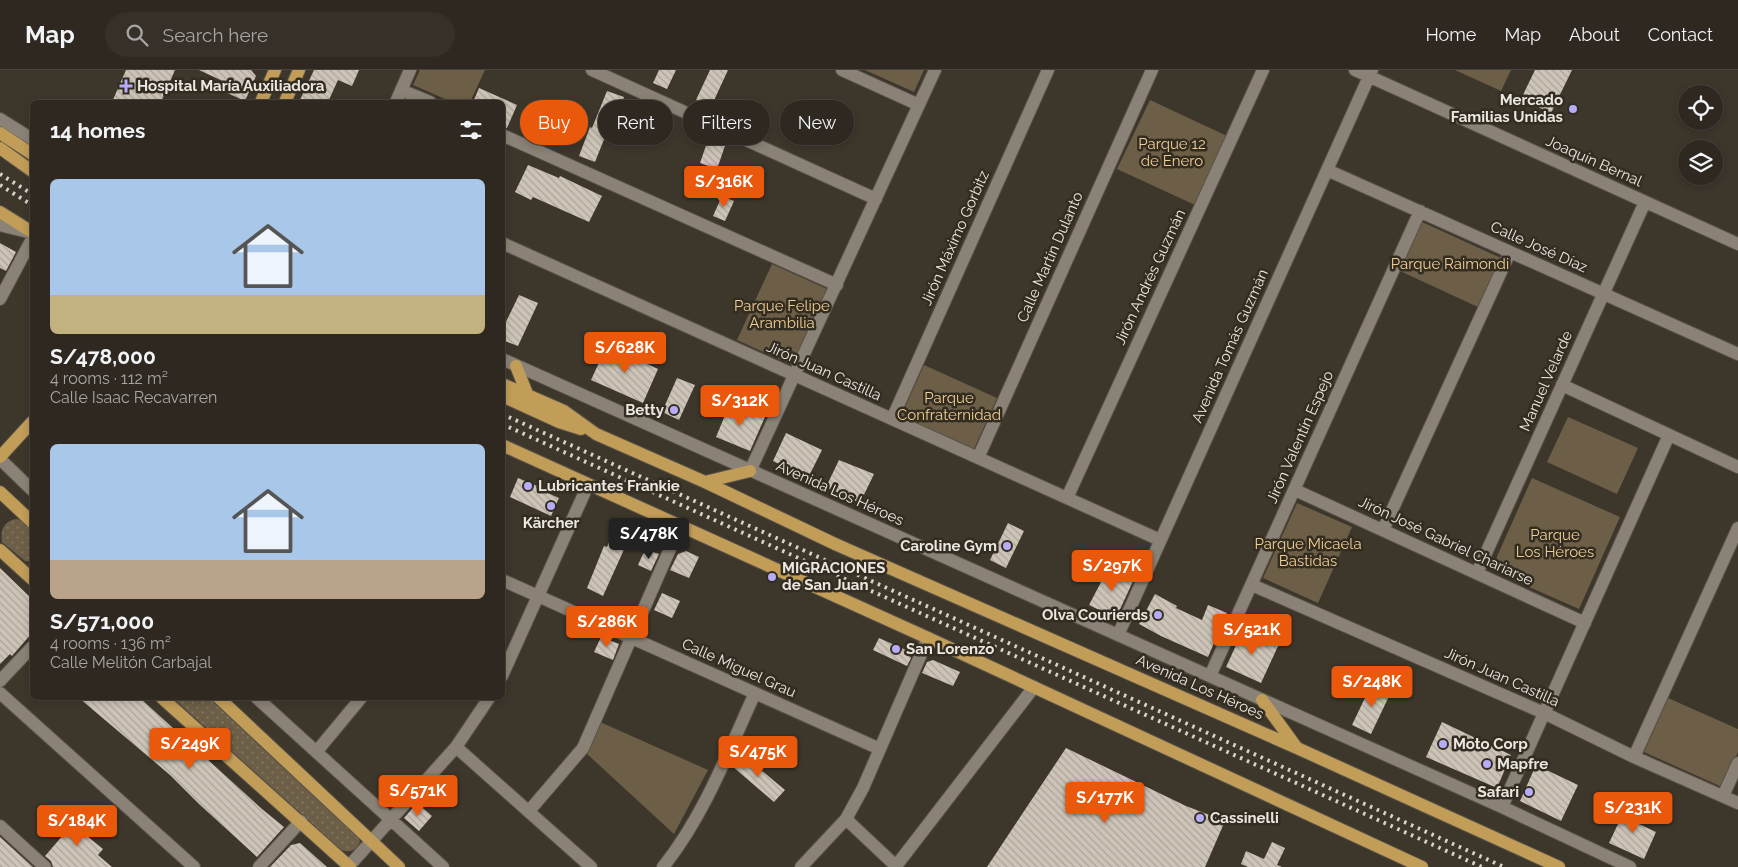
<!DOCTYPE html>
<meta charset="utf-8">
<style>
:root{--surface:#2e2820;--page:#363029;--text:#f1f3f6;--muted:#a7a6a5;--line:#49443e;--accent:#ea580c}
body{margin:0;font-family:Raleway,sans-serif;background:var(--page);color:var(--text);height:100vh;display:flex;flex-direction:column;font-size:19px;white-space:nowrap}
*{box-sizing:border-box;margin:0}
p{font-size:16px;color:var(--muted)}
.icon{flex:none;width:28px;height:28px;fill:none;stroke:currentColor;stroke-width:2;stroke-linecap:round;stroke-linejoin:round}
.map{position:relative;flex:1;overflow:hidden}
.sheet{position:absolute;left:30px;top:30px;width:475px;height:600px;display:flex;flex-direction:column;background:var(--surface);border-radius:8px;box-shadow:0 2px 8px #0003,0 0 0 1px var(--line)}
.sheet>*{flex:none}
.top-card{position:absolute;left:520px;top:30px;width:475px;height:45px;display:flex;gap:10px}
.controls{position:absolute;left:1678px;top:15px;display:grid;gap:10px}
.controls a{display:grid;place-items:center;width:45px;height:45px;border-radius:50%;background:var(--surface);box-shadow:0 2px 8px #0003,0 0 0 1px var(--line);font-size:25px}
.price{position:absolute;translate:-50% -42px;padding:0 11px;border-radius:5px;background:var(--accent);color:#fff;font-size:16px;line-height:32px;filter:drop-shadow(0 1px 2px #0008)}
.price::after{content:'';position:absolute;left:50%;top:30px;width:15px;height:11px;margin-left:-8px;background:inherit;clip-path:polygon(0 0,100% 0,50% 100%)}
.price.selected{background:#222;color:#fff}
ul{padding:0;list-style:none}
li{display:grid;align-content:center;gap:10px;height:265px;padding:0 20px}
li span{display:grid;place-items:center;height:155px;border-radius:8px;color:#555}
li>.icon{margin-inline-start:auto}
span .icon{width:90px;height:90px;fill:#fffc;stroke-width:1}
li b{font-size:21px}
h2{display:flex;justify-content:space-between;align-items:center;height:60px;padding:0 20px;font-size:21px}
.pill{padding:0 18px;border-radius:22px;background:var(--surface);box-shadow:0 2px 8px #0003,0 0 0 1px var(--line);font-size:18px;line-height:45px}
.pill.selected{background:var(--accent);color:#fff}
header{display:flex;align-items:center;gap:30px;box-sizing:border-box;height:70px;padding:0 25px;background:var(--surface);border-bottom:1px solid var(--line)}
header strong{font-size:24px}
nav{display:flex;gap:28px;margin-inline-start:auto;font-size:18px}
.search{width:350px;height:45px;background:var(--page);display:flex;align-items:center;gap:12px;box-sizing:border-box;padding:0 18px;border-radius:28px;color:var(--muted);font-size:19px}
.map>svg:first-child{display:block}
.grass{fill:url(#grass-dots)}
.park{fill:#6d5f47}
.building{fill:url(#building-back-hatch)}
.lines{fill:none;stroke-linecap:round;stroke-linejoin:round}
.minor-casing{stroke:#585248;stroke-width:14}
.major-casing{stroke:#585248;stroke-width:14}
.minor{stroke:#8a8276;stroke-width:12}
.major{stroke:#c29d58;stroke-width:12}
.rail{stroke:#d7d3cb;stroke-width:4;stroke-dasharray:2.5 5;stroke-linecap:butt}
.poi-dot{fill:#b6acf8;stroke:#322c21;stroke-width:2}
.labels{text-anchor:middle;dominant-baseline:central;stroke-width:5;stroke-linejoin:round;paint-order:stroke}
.poi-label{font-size:15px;font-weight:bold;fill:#ebe7e0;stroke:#322c21;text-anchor:start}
.park-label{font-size:15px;fill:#efcc92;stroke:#322c21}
.street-label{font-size:15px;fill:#ebe7e0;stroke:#322c21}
</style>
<header>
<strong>Map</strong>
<div class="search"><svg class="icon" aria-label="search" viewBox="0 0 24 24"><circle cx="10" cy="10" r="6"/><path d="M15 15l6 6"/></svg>Search here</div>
<nav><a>Home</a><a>Map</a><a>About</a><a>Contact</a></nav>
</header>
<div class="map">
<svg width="1738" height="797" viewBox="0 0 1738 797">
<defs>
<pattern id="grass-dots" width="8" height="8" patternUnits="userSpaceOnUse" patternTransform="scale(1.25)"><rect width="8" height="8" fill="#6d5f47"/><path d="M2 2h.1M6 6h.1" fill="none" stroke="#827661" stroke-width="1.8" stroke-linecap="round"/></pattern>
<pattern id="building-back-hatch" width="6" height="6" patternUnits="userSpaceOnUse" patternTransform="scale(1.25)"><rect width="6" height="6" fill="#cdc4b7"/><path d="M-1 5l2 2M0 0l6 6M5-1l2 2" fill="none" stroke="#aba49a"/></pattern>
</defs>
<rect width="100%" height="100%" fill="#3d362b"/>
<path class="grass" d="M16,449L21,450L32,461V492L25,491L2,472C0,460 4,451 16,449Z
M173,628H211L359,765C363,778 351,784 341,780Z"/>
<path class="park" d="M420,0H485L470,32H452L413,15Z
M865,0H924L914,22Z
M1455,0H1511L1501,21Z
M1150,30L1227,66L1195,135L1117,99Z
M1422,152L1501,188L1478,237L1400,201Z
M772,194L827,219L792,295L737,270Z
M924,295L997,328L974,379L901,346Z
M1568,347L1638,378L1617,424L1547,392Z
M1532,408L1620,447L1579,539L1491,500Z
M1297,433L1352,457L1318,533L1263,508Z
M1668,628L1738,659V682L1722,717L1644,682Z
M600,652L708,700L674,764L586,683Z"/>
<path class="building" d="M126,0H175L161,32H112Z
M199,0H251L256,6L245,31L225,22L229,14Z
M314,0H359L352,16L338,10L328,32H299Z
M659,0H676L667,19L653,13Z
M710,0H728L711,37L696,30Z
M1535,0H1572L1551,43L1521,29Z
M479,18L517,35L507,58L502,57V32H473Z
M607,21L624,27L612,58L609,57L595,92L579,86L590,57L592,58Z
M710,64L727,70L717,99L700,93Z
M528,95L559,108L560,106L602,126L589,152L533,127L531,130L515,122Z
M722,126L734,131L725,151L713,146Z
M0,173L16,182L6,201L0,198Z
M519,225L538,233L518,276L502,270V260Z
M607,275L658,299L643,333L591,310Z
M677,308L695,315L679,350L662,342Z
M730,333L765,347L750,381L716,367Z
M786,363L822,380L808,408L773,391Z
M839,390L874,404L860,433L826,417Z
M518,408L537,416L536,418L559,428L551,446L510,427Z
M1008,453L1024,461L1006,498L990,490Z
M615,458L631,464L603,526L587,518L604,476L607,477Z
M650,481L659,484L651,501L638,495L643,484Z
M686,481L699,487L689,508L670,500L678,484Z
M1109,497L1134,509L1116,548L1089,535Z
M0,498L32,529V563L12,586L10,584L0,594Z
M662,523L680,531L672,548L654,540Z
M1155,524L1177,536L1176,538L1202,550L1208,535L1227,543L1208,587L1161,566L1139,554Z
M1244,558L1279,574L1261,613L1226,597Z
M601,567L619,574L613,590L594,582Z
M879,568L908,581L911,588L907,596L873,580Z
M933,590L960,602L953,616L922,603L927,592Z
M1373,611L1392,620L1371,664L1352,655Z
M79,628H140L262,739L284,757L257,787L199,734L170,705Z
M1442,652L1511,685L1497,718L1426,687Z
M1066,678L1186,736L1225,751L1205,797H987Z
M742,684L785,720L774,732L732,696Z
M1536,695L1578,715L1561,751L1520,731Z
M417,733L432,746L419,761L404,748Z
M1627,735L1644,743L1639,754L1656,762L1644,789L1609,773Z
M83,742L97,755L87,766L103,779L98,785L112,797H53L51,791L45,786Z
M0,767L33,797H0Z
M1272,772L1285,778L1277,795L1282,797H1248L1241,794L1246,781L1264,789Z
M300,773L327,797H270L291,775Z"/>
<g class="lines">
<g class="minor-casing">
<path id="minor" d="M592,0L876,129
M842,0L919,35
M1355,0L1738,174
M401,20L430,32
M396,32L410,0
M0,49L32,69
M502,65L837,215
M1327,100L1738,284
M0,155L32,163
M502,173L1160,470
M0,229L32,169
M502,289L1502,737L1630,797
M1562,315L1738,397
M892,349L1048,0
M978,388L1152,0
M0,389L32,420
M750,401L935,0
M1295,420L1585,553
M1067,428L1263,0
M1383,460L1510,182
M1477,503L1645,132
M502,510L880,679
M1252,515L1544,643L1634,687L1738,733
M1118,565L1372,0
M502,606L588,415
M1210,606L1420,141
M0,611L32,577
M0,623L194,797
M257,628L443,797
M456,677L591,797
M317,681L361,628
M1634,687L1738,458
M1723,726L1738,693
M1502,737L1669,365
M529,741L583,678L680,456
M846,749L897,797
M0,756L45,797
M349,796L456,677L489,628
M896,796L1034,617
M259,797L301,751
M663,797C704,746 728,682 755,623
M801,797L846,749L863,718L928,568"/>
</g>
<g class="major-casing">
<path id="major" d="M261,32L275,0
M285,32L299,0
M0,63L32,84
M0,78L32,101
M0,142L32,162
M516,296L528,326
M502,314L564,341L596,364L705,412L835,474L1297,678L1559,797
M502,326L559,352L581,359
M502,375L928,568L1422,797
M0,387L32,352
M705,412L750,401
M0,422L32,452
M0,480L32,509
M162,628L350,797
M219,628L399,797
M1262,630L1297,678"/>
</g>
<use href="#minor" class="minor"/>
<use href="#major" class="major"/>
<path class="rail" d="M0,104L32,124
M0,115L32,135
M502,344L1504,797
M502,354L1482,797"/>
</g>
<g class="poi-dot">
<path d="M123.5 8.5h5v5h5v5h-5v5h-5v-5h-5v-5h5z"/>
<circle cx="1573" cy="39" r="5"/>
<circle cx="674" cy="340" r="5"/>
<circle cx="528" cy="416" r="5"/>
<circle cx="551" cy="436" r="5"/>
<circle cx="1007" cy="476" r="5"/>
<circle cx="772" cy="507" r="5"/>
<circle cx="1158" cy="545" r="5"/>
<circle cx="896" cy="579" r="5"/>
<circle cx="1443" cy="674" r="5"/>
<circle cx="1487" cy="694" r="5"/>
<circle cx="1529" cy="722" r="5"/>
<circle cx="1200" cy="748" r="5"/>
</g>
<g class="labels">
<g class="poi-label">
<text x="137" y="16">Hospital María Auxiliadora</text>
<text x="1563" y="30" text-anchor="end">Mercado<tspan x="1563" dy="17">Familias Unidas</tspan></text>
<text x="664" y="340" text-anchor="end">Betty</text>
<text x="538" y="416">Lubricantes Frankie</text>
<text x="551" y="453" text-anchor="middle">Kärcher</text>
<text x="997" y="476" text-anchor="end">Caroline Gym</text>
<text x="782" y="498">MIGRACIONES<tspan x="782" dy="17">de San Juan</tspan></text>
<text x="1148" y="545" text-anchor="end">Olva Courierds</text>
<text x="906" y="579">San Lorenzo</text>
<text x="1453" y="674">Moto Corp</text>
<text x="1497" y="694">Mapfre</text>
<text x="1519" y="722" text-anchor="end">Safari</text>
<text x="1210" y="748">Cassinelli</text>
</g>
<g class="park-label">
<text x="1172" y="74">Parque 12<tspan x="1172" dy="17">de Enero</tspan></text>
<text x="1450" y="194">Parque Raimondi</text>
<text x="782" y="236">Parque Felipe<tspan x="782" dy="17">Arambilia</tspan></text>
<text x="949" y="328">Parque<tspan x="949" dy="17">Confraternidad</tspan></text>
<text x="1555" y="465">Parque<tspan x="1555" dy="17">Los Héroes</tspan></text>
<text x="1308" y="474">Parque Micaela<tspan x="1308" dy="17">Bastidas</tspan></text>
</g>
<g class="street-label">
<text transform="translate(1594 91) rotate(24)">Joaquín Bernal</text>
<text transform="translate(955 168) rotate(-66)">Jirón Máximo Gorbitz</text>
<text transform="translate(1539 177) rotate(24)">Calle José Díaz</text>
<text transform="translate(1050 187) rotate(-66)">Calle Martín Dulanto</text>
<text transform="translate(1150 207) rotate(-65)">Jirón Andrés Guzmán</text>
<text transform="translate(1230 276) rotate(-66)">Avenida Tomás Guzmán</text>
<text transform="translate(824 301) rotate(24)">Jirón Juan Castilla</text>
<text transform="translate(1546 311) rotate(-66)">Manuel Velarde</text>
<text transform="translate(1300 367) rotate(-66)">Jirón Valentín Espejo</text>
<text transform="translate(840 423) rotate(24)">Avenida Los Héroes</text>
<text transform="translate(1446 471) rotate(25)">Jirón José Gabriel Chariarse</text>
<text transform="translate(739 598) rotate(24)">Calle Miguel Grau</text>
<text transform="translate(1502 607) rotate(24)">Jirón Juan Castilla</text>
<text transform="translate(1200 617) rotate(24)">Avenida Los Héroes</text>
</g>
</g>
</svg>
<div class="controls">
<a><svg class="icon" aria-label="locate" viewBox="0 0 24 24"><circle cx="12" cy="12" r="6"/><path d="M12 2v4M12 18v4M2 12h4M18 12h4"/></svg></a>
<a><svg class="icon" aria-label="layers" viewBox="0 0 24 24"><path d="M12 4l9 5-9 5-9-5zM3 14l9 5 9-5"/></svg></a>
</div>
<b class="price" style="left:724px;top:138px">S/316K</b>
<b class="price" style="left:625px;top:304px">S/628K</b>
<b class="price" style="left:740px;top:357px">S/312K</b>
<b class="price selected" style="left:649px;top:490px">S/478K</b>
<b class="price" style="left:1112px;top:522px">S/297K</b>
<b class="price" style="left:607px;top:578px">S/286K</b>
<b class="price" style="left:1252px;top:586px">S/521K</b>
<b class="price" style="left:1372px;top:638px">S/248K</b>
<b class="price" style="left:190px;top:700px">S/249K</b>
<b class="price" style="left:758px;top:708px">S/475K</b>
<b class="price" style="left:418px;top:747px">S/571K</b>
<b class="price" style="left:1105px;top:754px">S/177K</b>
<b class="price" style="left:1633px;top:764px">S/231K</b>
<b class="price" style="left:77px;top:777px">S/184K</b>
<div class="top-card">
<a class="pill selected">Buy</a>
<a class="pill">Rent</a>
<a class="pill">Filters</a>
<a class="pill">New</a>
</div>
<section class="sheet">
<h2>14 homes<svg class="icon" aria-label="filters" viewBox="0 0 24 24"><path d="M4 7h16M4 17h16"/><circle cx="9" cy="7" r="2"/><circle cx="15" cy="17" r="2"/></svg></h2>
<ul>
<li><span style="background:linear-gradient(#a9c7e8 75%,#c2b280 0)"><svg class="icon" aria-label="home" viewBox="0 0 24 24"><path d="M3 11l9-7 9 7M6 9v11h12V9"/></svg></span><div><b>S/478,000</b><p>4 rooms · 112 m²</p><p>Calle Isaac Recavarren</p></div></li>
<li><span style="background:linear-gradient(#a9c7e8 75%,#b9a48a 0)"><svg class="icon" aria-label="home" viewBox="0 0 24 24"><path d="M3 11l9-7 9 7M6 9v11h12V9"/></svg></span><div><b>S/571,000</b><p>4 rooms · 136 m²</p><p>Calle Melitón Carbajal</p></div></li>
</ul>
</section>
</div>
